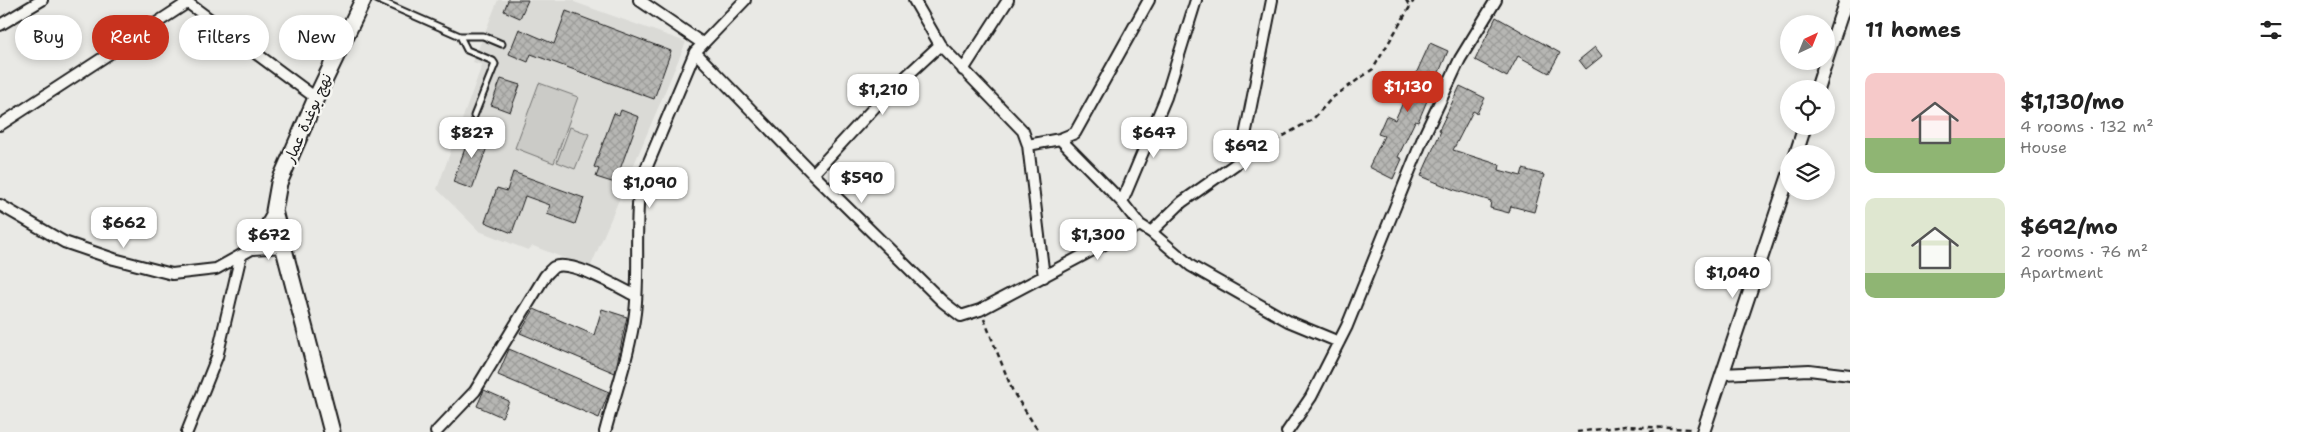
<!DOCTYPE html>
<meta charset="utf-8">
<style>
:root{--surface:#fff;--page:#f6f6f6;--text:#222;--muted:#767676;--accent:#c8321e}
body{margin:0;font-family:"Shantell Sans","Playpen Sans Arabic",sans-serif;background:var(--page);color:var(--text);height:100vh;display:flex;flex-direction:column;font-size:19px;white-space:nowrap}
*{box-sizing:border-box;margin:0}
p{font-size:16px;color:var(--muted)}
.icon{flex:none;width:28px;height:28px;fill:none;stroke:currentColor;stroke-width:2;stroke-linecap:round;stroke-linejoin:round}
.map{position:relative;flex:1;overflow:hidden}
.details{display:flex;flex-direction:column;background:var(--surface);width:450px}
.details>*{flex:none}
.banner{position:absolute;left:15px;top:15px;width:475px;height:45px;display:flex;gap:10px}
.needle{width:32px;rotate:43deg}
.fabs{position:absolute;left:1780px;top:15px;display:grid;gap:10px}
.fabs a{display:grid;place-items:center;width:55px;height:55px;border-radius:50%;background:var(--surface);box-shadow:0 2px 8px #0003;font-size:25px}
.price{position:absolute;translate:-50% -42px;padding:0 11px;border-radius:10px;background:#fff;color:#222;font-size:16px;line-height:32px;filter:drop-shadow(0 1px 2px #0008)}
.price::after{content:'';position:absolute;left:50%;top:30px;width:15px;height:11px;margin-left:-8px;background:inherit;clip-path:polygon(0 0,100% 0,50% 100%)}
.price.active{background:var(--accent);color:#fff}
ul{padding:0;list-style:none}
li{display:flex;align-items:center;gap:15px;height:125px;padding:0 15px}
li span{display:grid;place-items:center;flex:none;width:140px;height:100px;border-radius:10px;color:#555}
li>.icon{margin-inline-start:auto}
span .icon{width:60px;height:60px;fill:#fffc;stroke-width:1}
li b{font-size:21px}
h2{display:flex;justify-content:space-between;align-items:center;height:60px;padding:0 15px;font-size:21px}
.tag{padding:0 18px;border-radius:22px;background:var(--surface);box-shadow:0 2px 8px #0003;font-size:18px;line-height:45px}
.tag.active{background:var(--accent);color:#fff}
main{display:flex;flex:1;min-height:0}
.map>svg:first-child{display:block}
.built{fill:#dadad6}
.pitch{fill:#cbcbc7;stroke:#747472}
.building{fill:url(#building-cross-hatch);stroke:#1c1c1c}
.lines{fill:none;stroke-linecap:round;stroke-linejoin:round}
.service-casing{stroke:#1c1c1c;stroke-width:9}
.minor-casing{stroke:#1c1c1c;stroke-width:14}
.tertiary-casing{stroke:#1c1c1c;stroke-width:16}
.secondary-casing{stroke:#1c1c1c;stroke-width:19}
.path{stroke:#1c1c1c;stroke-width:2.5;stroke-dasharray:5 4;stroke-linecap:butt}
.service{stroke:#f6f6f2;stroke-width:5}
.minor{stroke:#f6f6f2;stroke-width:10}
.tertiary{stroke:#f6f6f2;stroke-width:12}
.secondary{stroke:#f6f6f2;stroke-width:15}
.labels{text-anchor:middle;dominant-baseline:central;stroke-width:5;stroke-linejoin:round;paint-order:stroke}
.street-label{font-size:15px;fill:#1c1c1c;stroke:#f6f6f2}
</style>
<main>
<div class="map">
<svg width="1850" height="432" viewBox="0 0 1850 432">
<defs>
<pattern id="building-cross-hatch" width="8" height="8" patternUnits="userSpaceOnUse" patternTransform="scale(1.25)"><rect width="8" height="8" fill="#b6b6b3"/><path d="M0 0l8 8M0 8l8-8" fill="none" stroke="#9c9c99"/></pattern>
</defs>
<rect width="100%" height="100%" fill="#e9e9e5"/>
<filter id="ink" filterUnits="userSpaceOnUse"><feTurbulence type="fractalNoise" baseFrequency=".02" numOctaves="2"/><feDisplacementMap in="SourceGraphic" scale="10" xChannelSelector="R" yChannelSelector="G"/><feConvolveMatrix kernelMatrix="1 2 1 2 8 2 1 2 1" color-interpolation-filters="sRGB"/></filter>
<g filter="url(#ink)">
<path class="built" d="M498,0H574V2L686,42L590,268L533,246L528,250L479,231L437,189L482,65L473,62Z"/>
<path class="pitch" d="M539,83L578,97L554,163L515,148Z
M570,127L589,134L575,169L557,162Z"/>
<path class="building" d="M508,0H528L520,18L504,11Z
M566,11L671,51L654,99L531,54L528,62L509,54L519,29L554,44Z
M1496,17L1560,53L1549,73L1518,56L1507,77L1475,60Z
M1430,43L1448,51L1418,122L1415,121L1398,157L1402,159L1393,179L1369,167L1384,136L1378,134L1386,116L1395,120Z
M1595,47L1602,56L1586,69L1579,60Z
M501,79L520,85L510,112L491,105Z
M1460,86L1485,98L1477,113L1473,111L1453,150L1500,165L1499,170L1521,176L1523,169L1544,175L1534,212L1511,206L1509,213L1490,208L1491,201L1452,189L1421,176L1441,131L1439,130Z
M621,110L639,117L615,183L596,177L599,169L594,167L614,113L619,115Z
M472,129L491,136L472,189L453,182Z
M513,172L584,198L575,224L547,214L550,205L525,196L512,233L485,222L497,188L507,191Z
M534,309L594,335L602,309L627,317L615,373L520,333Z
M509,349L609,392L599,418L498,375Z
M484,390L509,401L502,417L477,406Z"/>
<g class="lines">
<g class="service-casing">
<path id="service" d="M378,0L460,36H483L502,44
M460,36L467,50L493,61L495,64L474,116"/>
</g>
<g class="minor-casing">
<path id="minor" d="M184,0L316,98
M639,0L702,43
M914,0L940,45L1023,131L1028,145L1044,277
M0,25L42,0
M695,52L813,174L943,302L961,316L980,310L1140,225
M963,70L1008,0
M0,125L187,3
M1060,139L1122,202L1166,97L1196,0
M1028,145L1060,139L1075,133L1149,0
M813,174L883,98L940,45
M1122,202L1140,225L1151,232L1182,202L1240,161L1272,0
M0,205L64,242L114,259L172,274L216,269L252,249L284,247
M1151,232L1191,266L1288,321L1339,342
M252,249L274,211
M1722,374L1809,370L1850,375
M187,432L217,357L241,255
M436,432L475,391L545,276C548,273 551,269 554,267C571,259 620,288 636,296
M605,432C615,393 630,353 635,313C640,270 634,226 640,183L695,52L745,0
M1287,432L1311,397L1347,326L1423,138L1460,59L1496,0"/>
</g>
<g class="tertiary-casing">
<path id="tertiary" d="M1826,60L1846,0
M1817,89L1826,61
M1796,154L1805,126
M1703,432L1789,175"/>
</g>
<g class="secondary-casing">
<path id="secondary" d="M332,432L274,211L279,183L316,98L363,0"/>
</g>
<path class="path" d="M1406,0L1410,7
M1252,154L1313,119L1332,98L1373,69L1414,0
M984,319L1013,392L1039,432
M1577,432L1625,426L1692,429
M1650,432L1659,429"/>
<use href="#service" class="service"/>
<use href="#minor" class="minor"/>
<use href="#tertiary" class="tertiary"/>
<use href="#secondary" class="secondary"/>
</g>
</g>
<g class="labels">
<g class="street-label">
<text transform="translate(308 118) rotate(-66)">نهج بوغدة عمار</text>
</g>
</g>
</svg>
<div class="fabs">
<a><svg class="needle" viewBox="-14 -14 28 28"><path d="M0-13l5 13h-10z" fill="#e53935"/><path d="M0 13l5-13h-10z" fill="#767676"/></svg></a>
<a><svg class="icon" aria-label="locate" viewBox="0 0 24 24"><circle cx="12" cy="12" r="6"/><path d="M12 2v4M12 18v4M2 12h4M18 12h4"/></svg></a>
<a><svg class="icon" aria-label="layers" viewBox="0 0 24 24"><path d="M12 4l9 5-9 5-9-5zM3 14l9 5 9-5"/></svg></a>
</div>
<b class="price active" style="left:1408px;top:113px">$1,130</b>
<b class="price" style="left:883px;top:116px">$1,210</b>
<b class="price" style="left:472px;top:159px">$827</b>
<b class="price" style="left:1154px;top:159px">$647</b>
<b class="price" style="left:1246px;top:172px">$692</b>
<b class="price" style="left:862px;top:204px">$590</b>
<b class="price" style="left:650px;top:209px">$1,090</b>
<b class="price" style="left:124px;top:249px">$662</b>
<b class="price" style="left:269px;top:261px">$672</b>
<b class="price" style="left:1098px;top:261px">$1,300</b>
<b class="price" style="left:1733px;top:299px">$1,040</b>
<div class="banner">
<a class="tag">Buy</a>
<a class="tag active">Rent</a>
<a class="tag">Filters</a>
<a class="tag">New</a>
</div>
</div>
<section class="details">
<h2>11 homes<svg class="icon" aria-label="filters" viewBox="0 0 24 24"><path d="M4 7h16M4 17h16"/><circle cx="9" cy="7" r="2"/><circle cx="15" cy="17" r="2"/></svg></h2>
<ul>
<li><span style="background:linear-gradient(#f6c9c9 65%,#8fb573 0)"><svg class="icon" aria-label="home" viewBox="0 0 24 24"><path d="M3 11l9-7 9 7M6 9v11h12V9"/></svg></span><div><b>$1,130/mo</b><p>4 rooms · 132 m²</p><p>House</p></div></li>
<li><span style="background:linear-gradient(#dfe7d0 75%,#8fb573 0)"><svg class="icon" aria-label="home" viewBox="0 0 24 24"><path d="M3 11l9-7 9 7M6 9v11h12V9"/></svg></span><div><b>$692/mo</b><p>2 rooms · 76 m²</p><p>Apartment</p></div></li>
</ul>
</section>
</main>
